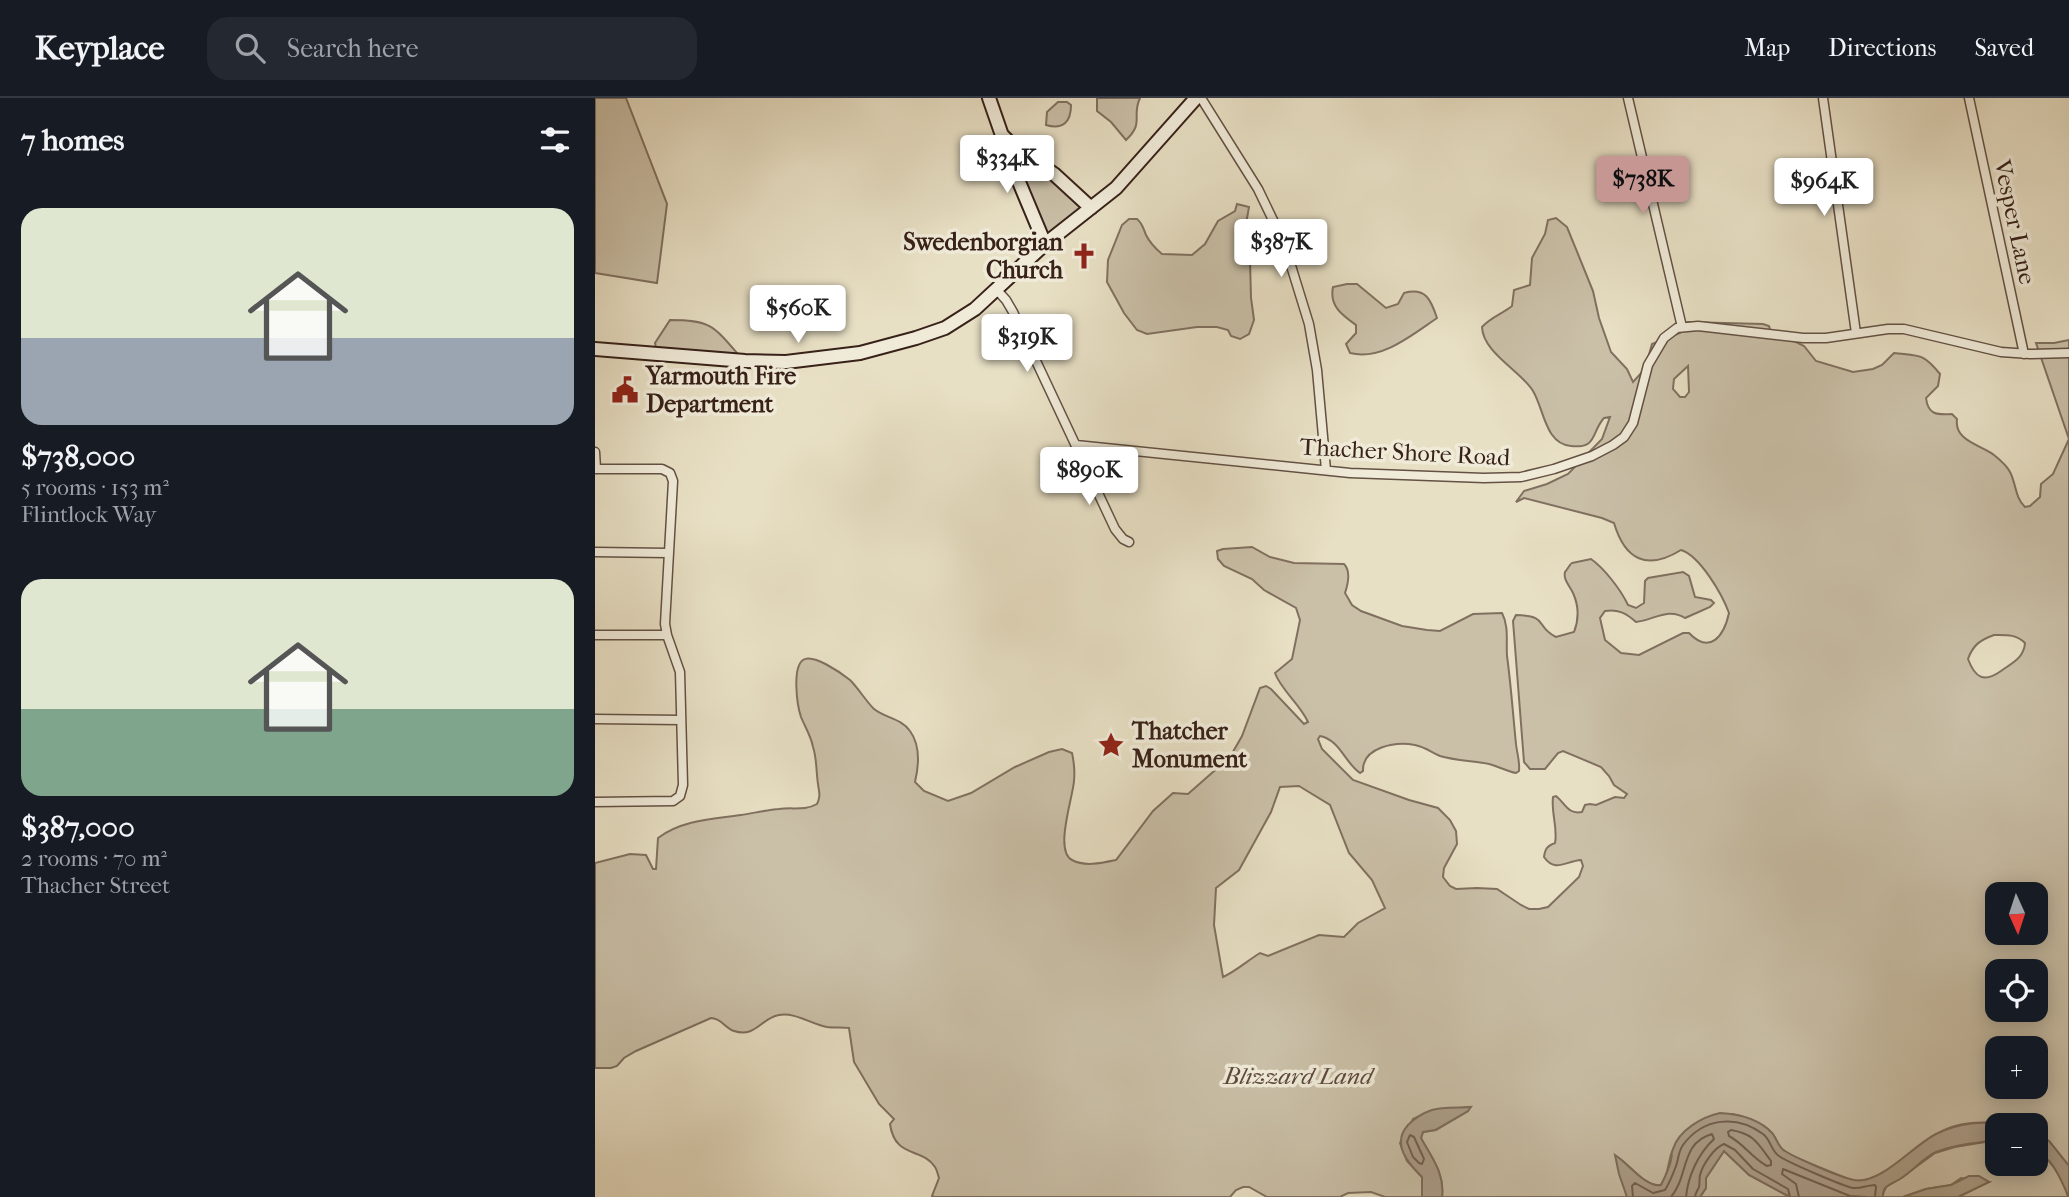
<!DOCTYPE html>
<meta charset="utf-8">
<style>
:root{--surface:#171b24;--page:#242831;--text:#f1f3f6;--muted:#9ea1a6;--line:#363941;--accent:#c59692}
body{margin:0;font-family:"IM FELL French Canon",serif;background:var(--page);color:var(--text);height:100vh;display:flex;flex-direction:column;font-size:26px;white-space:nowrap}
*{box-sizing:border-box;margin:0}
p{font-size:23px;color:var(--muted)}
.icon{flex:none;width:38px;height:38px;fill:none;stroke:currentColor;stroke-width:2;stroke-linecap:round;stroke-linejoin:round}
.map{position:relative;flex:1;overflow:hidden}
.drawer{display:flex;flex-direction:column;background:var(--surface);width:595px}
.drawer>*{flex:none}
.needle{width:46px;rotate:177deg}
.controls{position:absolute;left:1390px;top:784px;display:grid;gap:14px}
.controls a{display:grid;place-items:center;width:63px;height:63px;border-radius:14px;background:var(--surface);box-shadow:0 4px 18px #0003;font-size:35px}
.price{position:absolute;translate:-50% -60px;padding:0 16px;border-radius:7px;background:#fff;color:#222;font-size:23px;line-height:46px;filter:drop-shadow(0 2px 4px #0008)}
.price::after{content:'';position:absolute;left:50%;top:42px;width:21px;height:16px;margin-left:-10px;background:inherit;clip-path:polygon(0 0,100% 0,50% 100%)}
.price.on{background:var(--accent);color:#111}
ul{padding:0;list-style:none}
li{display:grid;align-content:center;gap:14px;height:371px;padding:0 21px}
li span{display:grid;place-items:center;height:217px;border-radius:21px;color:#555}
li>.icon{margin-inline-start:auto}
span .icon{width:126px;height:126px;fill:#fffc;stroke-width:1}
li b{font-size:30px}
h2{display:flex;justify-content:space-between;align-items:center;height:84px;padding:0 21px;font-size:30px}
header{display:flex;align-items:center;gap:42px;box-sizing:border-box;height:98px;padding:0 35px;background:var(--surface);border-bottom:2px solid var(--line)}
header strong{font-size:33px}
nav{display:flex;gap:38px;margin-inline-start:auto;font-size:24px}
.search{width:490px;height:63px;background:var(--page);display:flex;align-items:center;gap:18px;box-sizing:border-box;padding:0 24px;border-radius:21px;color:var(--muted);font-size:26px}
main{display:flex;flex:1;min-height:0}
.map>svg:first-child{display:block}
.green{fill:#cac0a8;stroke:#807060;stroke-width:2;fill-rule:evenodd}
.water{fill:#ac9f8b;stroke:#7d6d5d;stroke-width:2}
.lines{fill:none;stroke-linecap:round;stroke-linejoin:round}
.shore{stroke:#726052;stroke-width:2}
.street-casing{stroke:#635144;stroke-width:11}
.secondary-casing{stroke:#372119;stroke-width:16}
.street{stroke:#f0ebd9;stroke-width:8}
.secondary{stroke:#f0ebd9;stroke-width:12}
.labels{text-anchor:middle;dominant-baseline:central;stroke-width:7;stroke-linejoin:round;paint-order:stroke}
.street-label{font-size:24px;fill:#372119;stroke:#f0ebd9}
.poi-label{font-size:24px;font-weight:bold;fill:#372119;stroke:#f0ebd9;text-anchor:start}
.park-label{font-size:24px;font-style:italic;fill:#5c493d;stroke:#f0ebd9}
</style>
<header>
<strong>Keyplace</strong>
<div class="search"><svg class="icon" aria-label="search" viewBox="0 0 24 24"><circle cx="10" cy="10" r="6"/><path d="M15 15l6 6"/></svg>Search here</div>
<nav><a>Map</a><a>Directions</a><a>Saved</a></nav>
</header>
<main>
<section class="drawer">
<h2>7 homes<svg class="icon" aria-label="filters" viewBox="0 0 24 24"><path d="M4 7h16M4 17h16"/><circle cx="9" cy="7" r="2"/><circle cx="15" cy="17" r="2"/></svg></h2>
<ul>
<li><span style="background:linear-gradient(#dfe7d0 60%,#9aa5b1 0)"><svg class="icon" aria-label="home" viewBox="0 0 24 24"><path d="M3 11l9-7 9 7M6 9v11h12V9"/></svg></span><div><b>$738,000</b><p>5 rooms · 153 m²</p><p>Flintlock Way</p></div></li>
<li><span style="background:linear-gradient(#dfe7d0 60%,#7fa58c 0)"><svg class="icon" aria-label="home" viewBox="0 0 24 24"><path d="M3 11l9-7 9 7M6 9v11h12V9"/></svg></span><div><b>$387,000</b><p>2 rooms · 70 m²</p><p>Thacher Street</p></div></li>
</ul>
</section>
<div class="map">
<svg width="1474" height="1099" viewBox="0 0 1474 1099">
<rect width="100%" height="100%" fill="#e8e0c5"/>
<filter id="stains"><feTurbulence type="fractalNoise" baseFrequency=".00286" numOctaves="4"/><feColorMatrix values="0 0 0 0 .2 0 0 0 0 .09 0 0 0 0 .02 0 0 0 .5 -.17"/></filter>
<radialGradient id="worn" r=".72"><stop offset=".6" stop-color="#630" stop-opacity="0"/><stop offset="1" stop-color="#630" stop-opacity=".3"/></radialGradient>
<path class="green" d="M0,0H31L72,106L62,185L0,175Z
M502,0H545C536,19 550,24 531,42L516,24L502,13Z
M463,4H472L476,7C476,24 468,32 451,27L452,14Z
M437,67H442L487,110L455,136L450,135L426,80L429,72Z
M642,106L654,109L650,132L655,163L656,200L659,222L654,236L645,241L636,238L633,232L622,229H602L552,236L542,232L529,215L512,184L513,162L527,127L534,121H542C548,126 548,130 551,137C555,145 561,151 567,156L597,157L610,146L623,123L640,113Z
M961,120L972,129L998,193L1004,220L1016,254L1032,271L1038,284L1050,271L1057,246L1085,235L1093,224L1168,226L1174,228L1176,235L1185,236L1209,248L1221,263L1258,274L1278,271L1287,267L1299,255C1325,258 1328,255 1345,276L1343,288L1331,300C1333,317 1342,317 1357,316L1362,321C1359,343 1386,347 1399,357C1404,361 1412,368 1415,374C1421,385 1420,400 1430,409L1435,408L1445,399L1446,386L1458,376L1474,341L1441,245H1459L1474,242V1068L1454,1043L1440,1035V1027C1413,1027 1387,1021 1360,1028C1326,1037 1294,1083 1262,1083C1256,1083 1191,1056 1187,1052C1183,1048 1182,1042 1179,1038C1170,1025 1151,1019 1137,1016L1076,1056L1071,1078L1066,1087C1050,1090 1035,1066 1021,1058L1032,1099H847C849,1073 837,1062 826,1040L828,1034L841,1032L873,1013L874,1009L835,1013L818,1021L805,1045L812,1063L827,1079V1099H790L776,1094L753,1095L745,1099H672L654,1089H648L641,1092L635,1099H339L337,1098L344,1080C343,1077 342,1072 340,1069C327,1049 300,1061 295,1026L299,1021L284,1006L259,964L254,930C247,929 239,930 232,929C216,926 200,914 184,917C166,920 161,940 139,933C130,930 126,920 116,920L41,953L29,960L22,968L16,970H0V765L35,756L51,757L58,771H61L63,740C87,722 118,721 146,717C159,715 172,712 184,711C197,709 210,713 222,706C226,698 224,694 223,686C221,673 222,661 218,649C216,638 210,629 206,619C202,607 197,570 208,562C218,555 246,575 255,582C264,591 270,602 279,611C290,620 306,620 315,633C326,648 324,667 320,684L329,693L353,703L376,695L420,669L454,654L467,651L477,655C479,664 480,673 479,683C478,699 459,753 477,762C490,769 507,765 521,762L558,713L578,695L593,696L635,659L647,638L665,590L671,588L676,591L709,626L713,624C705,606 686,592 680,575L697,561L705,522L701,510L669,492L657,481L629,468L623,461L622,453L628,451L657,449L675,459L699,465L749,466C756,473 753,486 750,495L757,507L766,513L807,528L832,532L845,533L878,516L907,515C914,528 911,543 912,558C916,587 918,617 921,646C922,656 925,663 924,673L921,675C910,673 899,666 889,665C877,663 857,662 845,658C836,654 830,649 820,647C801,643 767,649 768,673L765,675C750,665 745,642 725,638L723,641L727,651L758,682L814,702L843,710L855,722L861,733L862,746L849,770L848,779L855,788L861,791L882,790L902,791L926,807L934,811H944L953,809L984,779L988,768L986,762C971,763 960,775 949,759C950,751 952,748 960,745C963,730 956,715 958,699L961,698C970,705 973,717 987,714L990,707L995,706L1001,707L1020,699L1029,700L1032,696L1019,687L1014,678L1006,669L968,653L963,655L950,671H935L929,664L918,523L921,517C955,518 939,528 961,539L979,534C984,521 984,508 978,495C975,488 968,482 970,474C971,473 976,465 977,465L996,461C1009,470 1026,492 1033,507L1041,510L1049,505L1050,483L1053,480L1088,474L1094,478L1100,499L1116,502L1119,505L1115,509L1090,520C1073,509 1059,522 1041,524C1031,515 1023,511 1010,513L1005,520L1010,542L1026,555L1044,557L1088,535H1094C1115,557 1129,538 1134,515C1127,496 1105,458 1086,452C1052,473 1030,462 1019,425L1007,420L929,400L921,404L929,393L952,386L973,376L1007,341L1015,319L1009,320C996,334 1003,351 976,348C950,346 949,311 938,293C926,273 888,255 887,229C896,219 907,216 917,208L919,192L935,187L937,160L950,136L953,122ZM1093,268L1094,294L1090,299H1085L1078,291L1079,281ZM1399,537C1411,537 1421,536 1430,545C1429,560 1417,565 1406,573C1389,585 1380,580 1373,561C1378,547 1385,542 1399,537ZM704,688L735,707L754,755L777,782L790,810L763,825L749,839L724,837L673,858L665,855C652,863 641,873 628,879L619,827L621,790L644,772L676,714L685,689ZM1402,796H1440V835H1402ZM1402,873H1440V912H1402ZM1402,950H1440V989H1402Z
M752,186H762L791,210L803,206L809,195C831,189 836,202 842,220C817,237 786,263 755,255L751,246L761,235V227C747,217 734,208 738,189Z
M75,222C114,222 118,227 142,255L141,257L61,250L60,245Z
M1402,1042V1066H1440V1052C1458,1062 1468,1080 1473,1099H1363L1394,1084L1366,1080L1356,1087L1331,1091L1308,1099H1288L1287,1097L1291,1089L1306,1080L1340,1055L1360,1049Z
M1129,1053L1154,1077L1195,1099H1105L1111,1090V1080Z"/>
<path class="water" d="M876,1009L873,1013L840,1032L828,1034L826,1040C837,1060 850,1076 847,1099H827V1079C813,1065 796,1046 813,1027C819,1021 828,1015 837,1012C848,1009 864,1010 876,1009Z
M1125,1015C1143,1016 1165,1021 1178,1036C1182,1042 1184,1050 1190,1053C1201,1060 1246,1080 1259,1082C1286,1087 1317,1048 1341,1036C1363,1025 1389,1022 1413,1027H1402V1042C1382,1045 1360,1046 1341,1054C1328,1060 1318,1073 1305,1081C1297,1086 1287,1087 1288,1099H1195L1154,1077L1129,1053L1111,1080V1090L1105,1099H1032L1024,1076L1020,1057C1034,1066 1051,1090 1066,1087C1070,1079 1074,1071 1076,1062C1078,1054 1075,1058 1078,1051C1084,1032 1107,1019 1125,1015Z
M1440,1035L1454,1043L1474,1068V1099C1465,1081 1460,1063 1440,1052Z
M1374,1078H1384L1394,1084L1363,1099H1308L1331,1091L1356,1087Z"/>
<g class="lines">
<path class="shore" d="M1136,1032C1160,1036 1163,1046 1176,1063V1067L1172,1068C1157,1060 1149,1046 1134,1038L1133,1034Z
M815,1037L819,1039L829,1061L827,1066L824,1065L818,1059L812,1044Z
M1038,1099L1037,1088L1040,1085L1058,1095L1070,1092C1075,1084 1078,1076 1081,1068C1084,1060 1083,1054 1088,1047C1108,1020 1141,1016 1168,1036C1176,1042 1176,1053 1184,1058C1192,1064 1248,1088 1258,1090C1265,1091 1273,1087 1280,1087L1281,1089L1280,1099
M1076,1099C1094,1078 1085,1045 1117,1036L1119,1041C1103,1056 1093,1078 1091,1099
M1100,1099C1100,1095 1103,1092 1104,1089C1105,1085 1104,1081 1105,1077C1108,1066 1119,1050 1129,1046L1140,1052L1158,1071L1193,1091L1195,1099
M1204,1099L1201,1086L1187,1076L1188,1071L1255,1098L1271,1099"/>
<g class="street-casing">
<path id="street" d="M606,0L663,91L689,145L714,226L722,272L731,372
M1033,0L1087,229
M1228,0L1261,235
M1374,0L1429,256
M401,191L411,202L418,214L520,431L528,441L534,444
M481,347L755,375L889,380L926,379L959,371L997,358L1018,347L1029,339L1038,325L1053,267L1069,240L1082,230L1103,228L1208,240H1231L1293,231H1309L1406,254L1435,256L1474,255
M0,354L1,371
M0,371H67L75,375L78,383L70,526L72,537L85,574L88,687L85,698L78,703L0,704
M0,454L73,455
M0,537H72
M0,621L86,622"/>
</g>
<g class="secondary-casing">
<path id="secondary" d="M394,0L419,72L450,146
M407,37L417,47L459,76L496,110
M0,251L150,263L191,264L265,255L321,240L350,230L380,211L450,146L521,90L601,0"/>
</g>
<use href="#street" class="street"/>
<use href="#secondary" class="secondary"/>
</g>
<defs>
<g id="church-bare" transform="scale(2.1)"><path d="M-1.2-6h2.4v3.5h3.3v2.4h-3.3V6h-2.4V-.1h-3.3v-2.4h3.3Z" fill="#8f2418" stroke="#f0ebd9" stroke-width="2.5" paint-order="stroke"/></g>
<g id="civic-bare" transform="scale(2.1)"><path d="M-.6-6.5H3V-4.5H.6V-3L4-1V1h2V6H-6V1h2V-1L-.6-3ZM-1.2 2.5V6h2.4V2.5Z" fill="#8f2418" stroke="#f0ebd9" stroke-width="2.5" paint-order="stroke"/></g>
<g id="sight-bare" transform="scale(2.1)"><path d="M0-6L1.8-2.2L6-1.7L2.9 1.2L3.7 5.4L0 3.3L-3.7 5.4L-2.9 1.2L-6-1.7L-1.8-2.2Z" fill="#8f2418" stroke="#f0ebd9" stroke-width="2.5" paint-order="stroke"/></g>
</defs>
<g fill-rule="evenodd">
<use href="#church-bare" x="489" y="158"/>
<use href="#civic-bare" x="30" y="292"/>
<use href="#sight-bare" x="516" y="647"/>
</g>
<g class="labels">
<g class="street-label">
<text transform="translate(1420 124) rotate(78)">Vesper Lane</text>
<text transform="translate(810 354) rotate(3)">Thacher Shore Road</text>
</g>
<g class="poi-label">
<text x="468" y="144" text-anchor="end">Swedenborgian<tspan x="468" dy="28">Church</tspan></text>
<text x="51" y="278">Yarmouth Fire<tspan x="51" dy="28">Department</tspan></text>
<text x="537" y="633">Thatcher<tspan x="537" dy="28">Monument</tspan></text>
</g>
<g class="park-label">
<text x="703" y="978">Blizzard Land</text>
</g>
</g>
<rect width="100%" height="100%" filter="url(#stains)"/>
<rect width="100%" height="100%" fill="url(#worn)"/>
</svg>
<div class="controls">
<a><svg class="needle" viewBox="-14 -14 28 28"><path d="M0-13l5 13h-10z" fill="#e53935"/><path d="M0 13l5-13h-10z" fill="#9ea1a6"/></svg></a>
<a><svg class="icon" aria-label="locate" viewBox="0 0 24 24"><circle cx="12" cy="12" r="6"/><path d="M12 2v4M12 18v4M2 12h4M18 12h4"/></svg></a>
<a>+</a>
<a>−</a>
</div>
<b class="price" style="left:412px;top:97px">$334K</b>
<b class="price on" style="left:1048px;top:118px">$738K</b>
<b class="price" style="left:1229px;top:120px">$964K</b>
<b class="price" style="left:686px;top:181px">$387K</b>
<b class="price" style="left:203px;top:247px">$560K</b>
<b class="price" style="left:432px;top:276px">$319K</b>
<b class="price" style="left:494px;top:409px">$890K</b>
</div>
</main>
